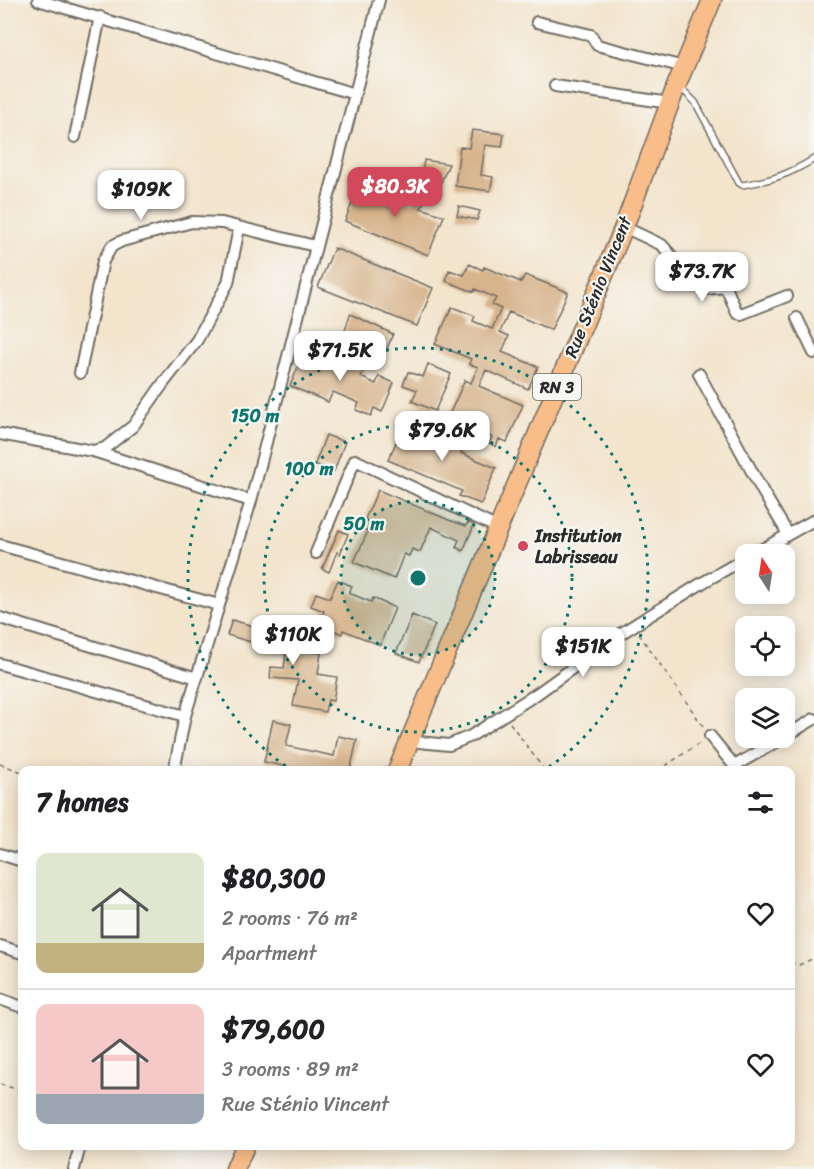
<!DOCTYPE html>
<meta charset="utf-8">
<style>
:root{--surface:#fff;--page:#f6f6f6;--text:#202124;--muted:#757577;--line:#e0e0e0;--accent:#d1495b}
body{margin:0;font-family:Sriracha,sans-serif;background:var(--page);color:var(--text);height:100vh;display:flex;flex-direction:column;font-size:22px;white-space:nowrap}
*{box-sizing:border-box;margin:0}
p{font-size:20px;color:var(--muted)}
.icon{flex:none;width:33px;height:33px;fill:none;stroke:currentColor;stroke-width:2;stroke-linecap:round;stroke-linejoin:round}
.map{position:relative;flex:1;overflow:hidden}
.details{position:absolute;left:18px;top:766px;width:777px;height:384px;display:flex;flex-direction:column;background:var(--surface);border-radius:12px;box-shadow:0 3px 15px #0003}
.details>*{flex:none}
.needle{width:39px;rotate:348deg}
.controls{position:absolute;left:735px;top:544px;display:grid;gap:12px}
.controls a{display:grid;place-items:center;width:60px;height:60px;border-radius:12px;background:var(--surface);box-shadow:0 3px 15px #0003;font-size:30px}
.price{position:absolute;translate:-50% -51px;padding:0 14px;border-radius:12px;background:#fff;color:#222;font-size:20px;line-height:39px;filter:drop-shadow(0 2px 3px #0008)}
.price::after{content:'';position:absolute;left:50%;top:36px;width:18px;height:14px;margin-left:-9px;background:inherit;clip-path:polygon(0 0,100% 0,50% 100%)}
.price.active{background:var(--accent);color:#fff}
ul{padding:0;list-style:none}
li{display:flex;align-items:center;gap:18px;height:150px;padding:0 18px}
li+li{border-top:2px solid var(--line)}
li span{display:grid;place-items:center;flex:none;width:168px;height:120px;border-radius:12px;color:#555}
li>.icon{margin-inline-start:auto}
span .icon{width:72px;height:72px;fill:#fffc;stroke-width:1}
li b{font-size:26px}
h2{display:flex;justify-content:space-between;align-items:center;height:72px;padding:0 18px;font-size:26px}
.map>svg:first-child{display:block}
.building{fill:#d7b48c}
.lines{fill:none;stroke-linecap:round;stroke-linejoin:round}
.service-casing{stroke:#716c63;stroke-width:8}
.minor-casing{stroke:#716c63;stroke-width:14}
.primary-casing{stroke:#716c63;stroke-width:21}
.path{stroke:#716c63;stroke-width:1.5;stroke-dasharray:4.5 4.5;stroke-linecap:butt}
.service{stroke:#fff;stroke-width:5}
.minor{stroke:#fff;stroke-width:10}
.primary{stroke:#f8bd89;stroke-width:18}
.ring{fill:none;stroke:#0f766e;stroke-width:3;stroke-dasharray:3 6}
.poi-dot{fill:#d1495b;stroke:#f6f6f2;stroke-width:2}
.labels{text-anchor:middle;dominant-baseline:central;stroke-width:4.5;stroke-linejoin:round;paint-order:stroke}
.shield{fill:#f6f6f2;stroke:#686867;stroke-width:1.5}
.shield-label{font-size:16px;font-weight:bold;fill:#2b2b2b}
.street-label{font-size:18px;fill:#2b2b2b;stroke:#f6f6f2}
.poi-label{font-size:18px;font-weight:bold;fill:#2b2b2b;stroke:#f6f6f2;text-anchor:start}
.centre{fill:#0f766e;stroke:#f6f6f2;stroke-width:3}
.ring-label{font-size:18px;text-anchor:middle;font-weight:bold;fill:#0f766e;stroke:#f6f6f2;stroke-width:4.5;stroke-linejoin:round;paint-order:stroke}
</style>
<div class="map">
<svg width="814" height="1169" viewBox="0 0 814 1169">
<rect width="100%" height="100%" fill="#f6f6f2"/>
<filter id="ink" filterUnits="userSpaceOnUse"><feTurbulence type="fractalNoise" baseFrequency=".0167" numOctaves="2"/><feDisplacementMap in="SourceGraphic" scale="12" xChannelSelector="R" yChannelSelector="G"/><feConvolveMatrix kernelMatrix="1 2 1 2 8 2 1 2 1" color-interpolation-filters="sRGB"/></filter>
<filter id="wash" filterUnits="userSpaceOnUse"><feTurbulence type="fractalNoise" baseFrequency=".008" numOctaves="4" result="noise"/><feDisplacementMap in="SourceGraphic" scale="24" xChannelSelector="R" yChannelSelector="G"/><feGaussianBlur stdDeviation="1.35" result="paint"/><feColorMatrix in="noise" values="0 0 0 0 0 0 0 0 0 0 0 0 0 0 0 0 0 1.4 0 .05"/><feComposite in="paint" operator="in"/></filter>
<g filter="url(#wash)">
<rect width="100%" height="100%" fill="#f3e4cc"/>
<g id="blocks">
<path class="building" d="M472,130L504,134L502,147L485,145L481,175L493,177L490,191L455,186L460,147L469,148Z
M424,160L449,164L435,196L423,191L430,176L422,175Z
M360,183L383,192L386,186L393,189L391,195L406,202V200L414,204L416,198L424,201L421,208L444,216L428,255L345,221Z
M459,206L480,211L477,220L457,216Z
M334,248L433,288L417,326L318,287Z
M469,264L483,270L484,267L521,282L525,275L568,292L551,330L509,312L500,332L509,336L502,352L538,367L528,389L486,370L479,386L523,405L507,442L499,439L496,447L489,443L492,437L448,417L465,380L471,383L478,367L469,364L471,359L435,344L452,307L475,316L473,321L492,329L501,309L492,305L496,298L475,289L474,292L446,281L449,270L464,275Z
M350,314L393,334L386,351L344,334Z
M306,348L364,369L361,377L376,384L379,376L394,383L382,412L374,408L371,416L356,410L359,403L333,392L328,402L290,386Z
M428,364L451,374L435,411L412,401L417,390L403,385L408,372L423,377Z
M405,423L464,447L461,453L496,468L481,504L459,496L462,491L388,460Z
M326,435L345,442L334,471L315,464Z
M378,490L449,520L466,526L468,522L474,525L463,551L456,547L459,540L431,527L420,552L412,549L409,556L404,554L394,579L354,562L368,531L361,528Z
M339,530L348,534L340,554L337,552L329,572L322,569Z
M338,580L352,586L349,593L371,602L373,598L395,608L380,645L343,630L342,634L319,624L324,611L311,606L316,593L330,598Z
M412,615L435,625L419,662L396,653Z
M232,620L274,632L273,634L302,639L300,651L321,653L318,674L337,677L333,701L328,700L325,712L293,706L298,680L270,678L271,667L284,668L286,653L271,651V648L227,635Z
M273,720L291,724L286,746L334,756L338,736L357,740L350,771H307L264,762Z"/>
</g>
</g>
<g filter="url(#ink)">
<use href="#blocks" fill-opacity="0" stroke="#716c63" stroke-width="1.5"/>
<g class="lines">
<g class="service-casing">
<path id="service" d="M681,88L695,102L739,183L742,185C772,180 788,175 814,159"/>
</g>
<g class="minor-casing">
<path id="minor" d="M38,0L355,94
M537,22L591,35L597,45L684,67
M555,86L670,103
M75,137L100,17
M624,227L662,245L696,284L705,289L726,287L737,313L741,314L787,296
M797,318L814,353
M80,373L103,261L112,246L122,241L192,222L222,223L315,246
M699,374L763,492L788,534
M0,434L93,451L105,448L133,426L162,385L197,340L228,283L239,228
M93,451L251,501
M0,545L219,605
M316,553L355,460L498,528
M752,555L814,520
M0,618L197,678
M0,664L185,716
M710,736L732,763L736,765L783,738
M784,737L814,719
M409,741L449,745L471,736L538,693L620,634L702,583L746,558
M174,771L185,716L251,501L379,0
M0,854L22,861
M0,946L22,953
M0,999L22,1007
M74,1169L80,1146"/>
</g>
<g class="primary-casing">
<path id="primary" d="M397,771L624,227L677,84L712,0
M235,1169L245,1146"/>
</g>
<path class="path" d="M639,634L703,726
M510,723L545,771
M0,764L22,772
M658,771L701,742
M790,963L799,965L814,958
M0,1084L22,1091"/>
<use href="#service" class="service"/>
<use href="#minor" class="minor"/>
<use href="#primary" class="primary"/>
</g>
</g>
<circle cx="418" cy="578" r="77" fill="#0f766e" fill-opacity=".12"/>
<g class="ring">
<circle cx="418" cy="578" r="77"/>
<circle cx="418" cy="578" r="154"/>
<path d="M293 771A230 230 0 1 1 543 771"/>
</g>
<circle class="poi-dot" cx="523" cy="546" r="6"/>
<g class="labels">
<rect class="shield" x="533" y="374" width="48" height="26" rx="4.5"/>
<g class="shield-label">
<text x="557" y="387">RN 3</text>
</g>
<g class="street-label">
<text transform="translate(598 287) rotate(-68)">Rue Sténio Vincent</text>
</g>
<g class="poi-label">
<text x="535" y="536">Institution<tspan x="535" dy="21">Labrisseau</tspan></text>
</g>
</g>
<circle cx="418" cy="578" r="9" class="centre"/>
<g class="ring-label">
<text x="255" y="422">150 m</text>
<text x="309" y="475">100 m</text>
<text x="364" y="530">50 m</text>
</g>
</svg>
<div class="controls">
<a><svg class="needle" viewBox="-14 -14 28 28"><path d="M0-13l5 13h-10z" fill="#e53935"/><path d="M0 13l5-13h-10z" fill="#757577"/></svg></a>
<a><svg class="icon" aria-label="locate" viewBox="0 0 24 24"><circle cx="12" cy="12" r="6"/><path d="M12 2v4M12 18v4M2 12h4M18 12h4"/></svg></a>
<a><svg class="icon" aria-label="layers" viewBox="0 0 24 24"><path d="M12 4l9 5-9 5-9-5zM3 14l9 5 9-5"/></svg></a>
</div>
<b class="price active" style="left:395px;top:218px">$80.3K</b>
<b class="price" style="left:141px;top:221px">$109K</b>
<b class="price" style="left:702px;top:303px">$73.7K</b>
<b class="price" style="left:340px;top:382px">$71.5K</b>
<b class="price" style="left:442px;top:462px">$79.6K</b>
<b class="price" style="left:293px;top:666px">$110K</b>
<b class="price" style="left:583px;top:678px">$151K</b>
<section class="details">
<h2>7 homes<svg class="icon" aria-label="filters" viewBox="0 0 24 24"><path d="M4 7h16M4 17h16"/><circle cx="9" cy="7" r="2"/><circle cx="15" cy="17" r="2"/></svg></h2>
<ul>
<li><span style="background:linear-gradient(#dfe7d0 75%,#c2b280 0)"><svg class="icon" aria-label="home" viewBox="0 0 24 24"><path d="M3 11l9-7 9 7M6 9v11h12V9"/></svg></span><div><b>$80,300</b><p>2 rooms · 76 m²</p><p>Apartment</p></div><svg class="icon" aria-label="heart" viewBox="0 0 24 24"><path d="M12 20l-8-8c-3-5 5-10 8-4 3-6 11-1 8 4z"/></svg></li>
<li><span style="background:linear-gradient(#f6c9c9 75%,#9aa5b1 0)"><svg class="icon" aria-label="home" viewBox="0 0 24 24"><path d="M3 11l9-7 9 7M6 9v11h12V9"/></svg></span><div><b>$79,600</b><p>3 rooms · 89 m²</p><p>Rue Sténio Vincent</p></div><svg class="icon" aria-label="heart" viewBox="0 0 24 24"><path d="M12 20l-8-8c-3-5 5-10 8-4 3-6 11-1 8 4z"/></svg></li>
</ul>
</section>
</div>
